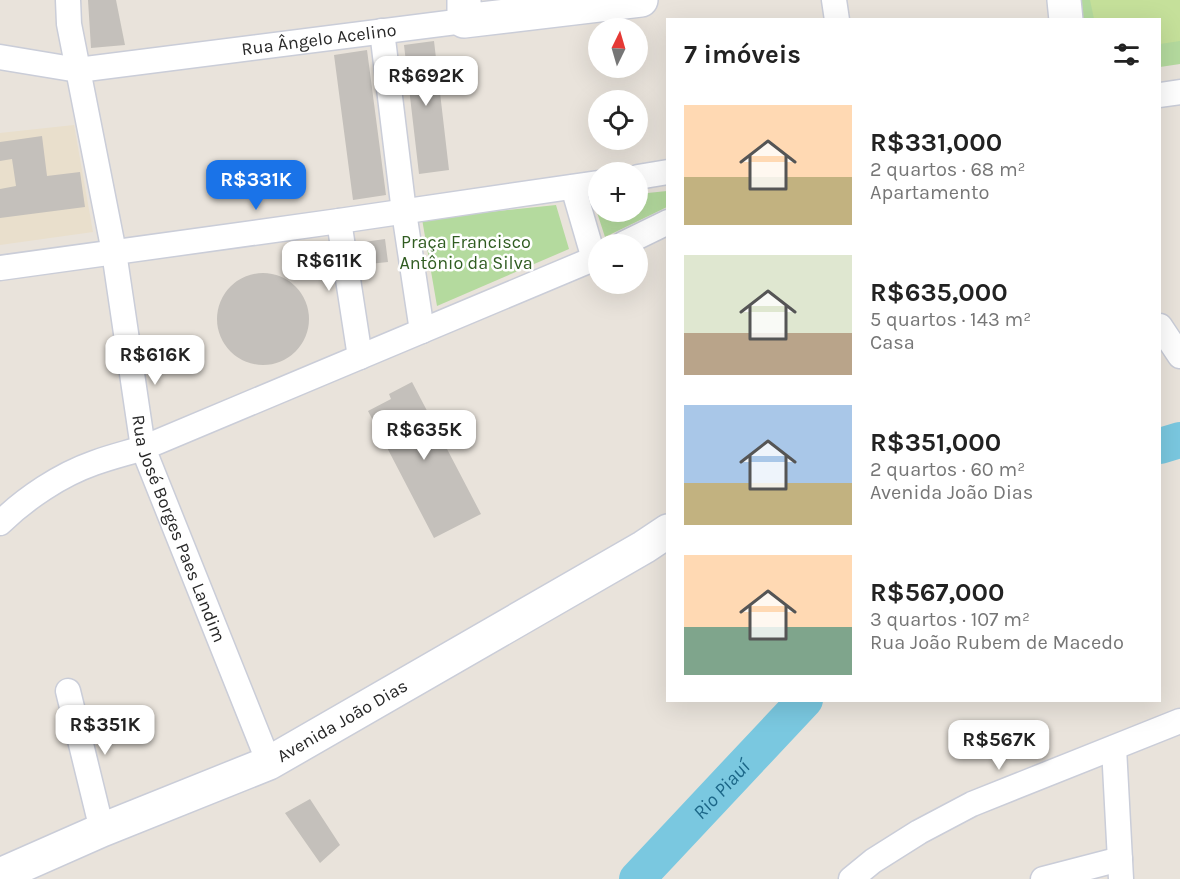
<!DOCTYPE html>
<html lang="pt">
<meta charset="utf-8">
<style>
:root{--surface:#fff;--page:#f2f2f2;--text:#222;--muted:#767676;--accent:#1a73e8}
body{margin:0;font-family:Karla,sans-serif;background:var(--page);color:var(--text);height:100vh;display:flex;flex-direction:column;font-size:22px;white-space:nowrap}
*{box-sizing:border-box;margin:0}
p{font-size:20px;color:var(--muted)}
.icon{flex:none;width:33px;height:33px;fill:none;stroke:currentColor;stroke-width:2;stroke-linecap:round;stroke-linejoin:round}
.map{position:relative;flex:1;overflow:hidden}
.side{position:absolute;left:666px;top:18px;width:495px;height:684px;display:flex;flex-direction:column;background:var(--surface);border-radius:0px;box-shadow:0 6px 24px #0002}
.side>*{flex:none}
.needle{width:39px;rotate:5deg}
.controls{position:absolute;left:588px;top:18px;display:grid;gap:12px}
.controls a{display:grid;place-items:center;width:60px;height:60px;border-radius:50%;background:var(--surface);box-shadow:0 6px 24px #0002;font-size:30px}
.price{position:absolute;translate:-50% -51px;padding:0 14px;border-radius:12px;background:#fff;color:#222;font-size:20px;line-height:39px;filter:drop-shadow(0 2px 3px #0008)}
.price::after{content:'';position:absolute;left:50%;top:36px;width:18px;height:14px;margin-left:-9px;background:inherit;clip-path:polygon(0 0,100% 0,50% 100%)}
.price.current{background:var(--accent);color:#fff}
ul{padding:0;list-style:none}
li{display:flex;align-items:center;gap:18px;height:150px;padding:0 18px}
li span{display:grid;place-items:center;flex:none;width:168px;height:120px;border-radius:0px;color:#555}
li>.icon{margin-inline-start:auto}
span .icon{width:72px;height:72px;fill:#fffc;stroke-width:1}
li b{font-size:26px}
h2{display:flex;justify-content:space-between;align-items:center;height:72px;padding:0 18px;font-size:26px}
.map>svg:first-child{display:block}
.education{fill:#e9dfcc}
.green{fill:#b4da9e}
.pitch{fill:#c5e09a}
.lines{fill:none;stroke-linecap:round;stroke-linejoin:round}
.river{stroke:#7ac8e0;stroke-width:36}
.building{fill:#c4c0bb}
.street-casing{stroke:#cacdd8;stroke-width:27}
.secondary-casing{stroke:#cacdd8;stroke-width:36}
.street{stroke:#fff;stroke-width:24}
.secondary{stroke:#fff;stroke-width:33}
.labels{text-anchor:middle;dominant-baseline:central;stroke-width:5;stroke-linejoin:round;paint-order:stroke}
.street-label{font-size:18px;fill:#282828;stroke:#fff}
.park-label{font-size:18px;fill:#305c21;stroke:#fff}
.water-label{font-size:20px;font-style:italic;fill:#1c6788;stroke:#fff}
</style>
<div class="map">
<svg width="1180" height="879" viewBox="0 0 1180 879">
<rect width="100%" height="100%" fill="#e9e3db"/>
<path class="education" d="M74,125L93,232L0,245V133Z"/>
<path class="green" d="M1078,0H1180V64L1160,67V20L1081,19Z
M667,191V207L605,237L593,200L598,199V212H638V194Z
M556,205L569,249L437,306L422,219Z"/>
<path class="pitch" d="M1090,0H1180V41L1160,44V20L1094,19Z"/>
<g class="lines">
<g class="river">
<path d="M1160,446L1180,440"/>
<path id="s1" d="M637,879L805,700"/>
</g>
</g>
<path class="building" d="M88,0H116L125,45L91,48Z
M434,41L449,170L419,174L404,45Z
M367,50L386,195L353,200L334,55Z
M42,136L47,176L80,172L85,207L0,218V189L16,186L12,159L0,161V142Z
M385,239L388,262L360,265L357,243Z
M217 319a46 46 0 1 1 92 0a46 46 0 1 1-92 0Z
M412,382L481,514L434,538L368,411L391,399L389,394Z
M310,799L340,845L320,863L285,813Z"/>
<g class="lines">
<g class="street-casing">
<g id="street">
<path id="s2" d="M68,0L69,24L114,252L143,448L269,763"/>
<path d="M834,0L837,20"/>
<path d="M382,31L404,212L422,331"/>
<path id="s3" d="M0,57L78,70L464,21"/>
<path d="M1160,95L1180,92"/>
<path d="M638,177L668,172"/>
<path d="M573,187L594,259"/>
<path d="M339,221L360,357"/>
<path d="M623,244L668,222"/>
<path d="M0,268L339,221L598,183"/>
<path d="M1160,326L1180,356"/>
<path d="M0,523C26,498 60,475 94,463C110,457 127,453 143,448L598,257"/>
<path d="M68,691L102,830"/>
<path d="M1114,748L1121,879"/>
<path d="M851,879L873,861L919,832L972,804L1180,721"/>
<path d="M1043,879L1120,859"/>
</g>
</g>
<g class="secondary-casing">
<g id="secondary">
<path d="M464,0V21L641,0"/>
<path d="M1064,0L1066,20"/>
<path id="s4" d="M0,875L102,830L269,763L644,547L668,531"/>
</g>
</g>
<use href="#street" class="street"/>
<use href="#secondary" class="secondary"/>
</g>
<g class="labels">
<g class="street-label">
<text stroke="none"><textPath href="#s3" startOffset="322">Rua Ângelo Acelino</textPath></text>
<text stroke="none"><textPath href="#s2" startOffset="542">Rua José Borges Paes Landim</textPath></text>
<text stroke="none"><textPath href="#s4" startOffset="376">Avenida João Dias</textPath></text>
</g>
<g class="park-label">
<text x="466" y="242">Praça Francisco<tspan x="466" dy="21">Antônio da Silva</tspan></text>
</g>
<g class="water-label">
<text stroke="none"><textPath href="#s1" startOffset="123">Rio Piauí</textPath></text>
</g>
</g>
</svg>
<div class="controls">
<a><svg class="needle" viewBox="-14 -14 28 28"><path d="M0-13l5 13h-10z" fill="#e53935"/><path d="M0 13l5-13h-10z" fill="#767676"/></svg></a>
<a><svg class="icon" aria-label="locate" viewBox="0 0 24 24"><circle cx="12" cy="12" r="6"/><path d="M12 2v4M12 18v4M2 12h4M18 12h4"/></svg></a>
<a>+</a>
<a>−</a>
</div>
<b class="price" style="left:426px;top:107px">R$692K</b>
<b class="price current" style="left:256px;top:211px">R$331K</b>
<b class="price" style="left:329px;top:292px">R$611K</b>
<b class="price" style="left:155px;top:386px">R$616K</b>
<b class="price" style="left:424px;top:461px">R$635K</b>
<b class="price" style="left:105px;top:756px">R$351K</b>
<b class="price" style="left:999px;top:771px">R$567K</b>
<section class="side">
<h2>7 imóveis<svg class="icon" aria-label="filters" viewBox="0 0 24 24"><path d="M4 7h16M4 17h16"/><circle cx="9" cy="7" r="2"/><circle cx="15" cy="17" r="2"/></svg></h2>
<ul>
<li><span style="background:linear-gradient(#ffd9b3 60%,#c2b280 0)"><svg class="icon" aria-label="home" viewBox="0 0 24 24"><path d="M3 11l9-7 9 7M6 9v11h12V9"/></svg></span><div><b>R$331,000</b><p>2 quartos · 68 m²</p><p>Apartamento</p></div></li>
<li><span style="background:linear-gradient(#dfe7d0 65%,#b9a48a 0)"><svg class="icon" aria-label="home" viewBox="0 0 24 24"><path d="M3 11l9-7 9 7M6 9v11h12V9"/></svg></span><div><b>R$635,000</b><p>5 quartos · 143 m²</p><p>Casa</p></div></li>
<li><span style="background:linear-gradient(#a9c7e8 65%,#c2b280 0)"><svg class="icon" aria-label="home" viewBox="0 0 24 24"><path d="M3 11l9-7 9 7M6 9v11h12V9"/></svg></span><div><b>R$351,000</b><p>2 quartos · 60 m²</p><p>Avenida João Dias</p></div></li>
<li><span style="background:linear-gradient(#ffd9b3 60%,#7fa58c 0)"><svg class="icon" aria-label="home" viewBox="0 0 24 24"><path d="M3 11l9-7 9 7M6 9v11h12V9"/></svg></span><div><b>R$567,000</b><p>3 quartos · 107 m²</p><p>Rua João Rubem de Macedo</p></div></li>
</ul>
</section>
</div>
